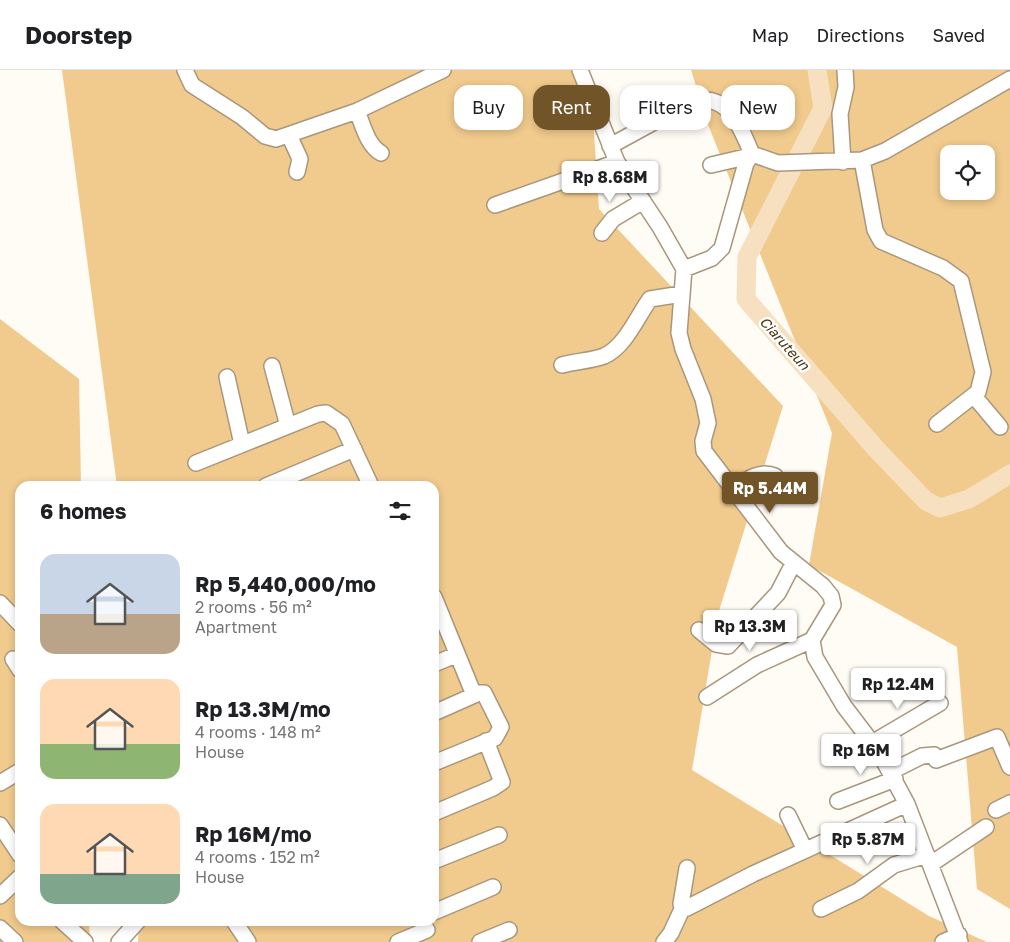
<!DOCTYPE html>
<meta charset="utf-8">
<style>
:root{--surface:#fff;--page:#f2f2f2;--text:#202124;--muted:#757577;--line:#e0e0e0;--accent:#715528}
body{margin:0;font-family:"Golos Text",sans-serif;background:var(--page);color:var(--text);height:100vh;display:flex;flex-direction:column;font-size:19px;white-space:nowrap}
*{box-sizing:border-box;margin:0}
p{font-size:16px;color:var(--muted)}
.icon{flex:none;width:28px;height:28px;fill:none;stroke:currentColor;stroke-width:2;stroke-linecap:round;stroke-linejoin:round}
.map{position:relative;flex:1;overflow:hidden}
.details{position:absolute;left:15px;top:411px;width:424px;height:445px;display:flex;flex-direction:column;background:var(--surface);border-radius:15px;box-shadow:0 2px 8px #0003}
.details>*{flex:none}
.hud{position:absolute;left:454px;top:15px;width:475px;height:45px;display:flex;gap:10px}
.tools{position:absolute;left:940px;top:75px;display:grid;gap:10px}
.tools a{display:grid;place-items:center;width:55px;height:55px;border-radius:10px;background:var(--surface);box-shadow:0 2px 8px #0003;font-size:25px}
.price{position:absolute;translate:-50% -42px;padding:0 11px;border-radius:5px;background:#fff;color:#222;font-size:16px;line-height:32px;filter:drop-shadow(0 1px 2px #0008)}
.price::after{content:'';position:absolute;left:50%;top:30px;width:15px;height:11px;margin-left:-8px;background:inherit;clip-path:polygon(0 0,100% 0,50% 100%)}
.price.active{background:var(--accent);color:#fff}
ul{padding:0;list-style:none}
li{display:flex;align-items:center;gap:15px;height:125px;padding:0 25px}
li span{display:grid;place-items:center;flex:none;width:140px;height:100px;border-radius:15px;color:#555}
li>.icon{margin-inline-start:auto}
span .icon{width:60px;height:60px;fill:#fffc;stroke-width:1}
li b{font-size:21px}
h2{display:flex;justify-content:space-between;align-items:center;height:60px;padding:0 25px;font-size:21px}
.pill{padding:0 18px;border-radius:15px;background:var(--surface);box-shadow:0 2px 8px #0003;font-size:18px;line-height:45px}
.pill.active{background:var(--accent);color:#fff}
header{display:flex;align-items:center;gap:30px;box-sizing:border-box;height:70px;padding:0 25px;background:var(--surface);border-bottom:1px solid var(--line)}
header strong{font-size:24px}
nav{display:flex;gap:28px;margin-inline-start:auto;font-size:18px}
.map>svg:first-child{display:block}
.green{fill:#f1ca8d;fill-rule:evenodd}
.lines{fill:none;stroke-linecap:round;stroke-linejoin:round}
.river{stroke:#f6e0bf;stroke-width:19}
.minor-casing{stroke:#a9977c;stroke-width:18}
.minor{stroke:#fff;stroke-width:15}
.labels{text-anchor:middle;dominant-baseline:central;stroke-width:5;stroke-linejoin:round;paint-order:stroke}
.water-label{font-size:14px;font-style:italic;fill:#4e3812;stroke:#fff}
</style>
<header>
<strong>Doorstep</strong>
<nav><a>Map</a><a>Directions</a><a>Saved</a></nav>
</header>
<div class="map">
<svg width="1010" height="872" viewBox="0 0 1010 872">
<rect width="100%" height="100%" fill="#fffbf5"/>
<path class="green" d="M62,0H590L599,139L783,336L718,544L692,700L929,846L987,872H138L139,851H434V416H117Z
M691,0H1010V839L977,819L957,577L809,495L832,363L709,57ZM949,84H986V121H949Z
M0,249L79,309L81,416H20V851H89L90,872H0Z"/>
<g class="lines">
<path class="river" d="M817,0L823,38L747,187L746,229L877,380L926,431L940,438L969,429L1010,404"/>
<g class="minor-casing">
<path id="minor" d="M185,0L192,15L242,47L265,66L276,69L357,41L443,0
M580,0L617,92L660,157L684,199L679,263L683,279L703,329L708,353L703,371L704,381L781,482L823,516L831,526L833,535L812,570L815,587L844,636L879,682L907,734L960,872
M357,41C363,55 367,75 381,83
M289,65L300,89L297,102
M610,76L689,33C727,19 740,56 752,84
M862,90L875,160L881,171L943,198L961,211L983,302L978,322L937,354
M843,92L840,44L846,17L845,0
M711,95L750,86
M495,135L617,92
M602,163L613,149L643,131
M684,199L712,188L722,178L746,93L752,84L778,93L862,90L885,81L1010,9
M562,295C576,291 591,291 604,286C625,277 637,247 650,229L682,224
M272,296L288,356
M227,307L242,374
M974,326L1000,357
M196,393L318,344L326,343L342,354L371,416
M266,416L354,379
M733,420C745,411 759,399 775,406
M434,527L474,625
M0,533L20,554
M699,560L716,574L728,576L778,523L793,494
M13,589L20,600
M434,594L456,585
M707,627L757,595L812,570
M434,643L479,623H484L501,657L495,668L434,693
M872,673L940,633
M890,702L922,686L934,685L936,690L997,667L1010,697
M0,713L20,701
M838,731L895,709
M996,740L1010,733
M434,743L493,718L502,712L486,671
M788,745L805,780
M0,755L20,785
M434,791L499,765
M931,794L986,757
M687,798L681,834L687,838L753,804L907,734
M0,826L20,807
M821,839L858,821L894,795L927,785
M434,842L493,817
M62,851L85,872
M234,851L248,872
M0,858L15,872
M119,872L138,851
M398,872L427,860
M480,872L509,860
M664,872L671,863L683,837
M943,872L959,865"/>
</g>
<use href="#minor" class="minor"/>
</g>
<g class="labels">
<g class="water-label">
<text transform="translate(785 273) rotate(48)">Ciaruteun</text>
</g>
</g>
</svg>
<div class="tools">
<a><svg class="icon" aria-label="locate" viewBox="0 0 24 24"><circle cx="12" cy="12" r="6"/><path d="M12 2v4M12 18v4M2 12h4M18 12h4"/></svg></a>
</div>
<b class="price" style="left:610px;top:133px">Rp 8.68M</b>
<b class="price active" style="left:770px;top:444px">Rp 5.44M</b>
<b class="price" style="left:750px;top:582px">Rp 13.3M</b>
<b class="price" style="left:898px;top:640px">Rp 12.4M</b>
<b class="price" style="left:861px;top:706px">Rp 16M</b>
<b class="price" style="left:868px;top:795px">Rp 5.87M</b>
<div class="hud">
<a class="pill">Buy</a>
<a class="pill active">Rent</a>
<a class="pill">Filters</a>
<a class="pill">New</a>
</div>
<section class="details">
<h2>6 homes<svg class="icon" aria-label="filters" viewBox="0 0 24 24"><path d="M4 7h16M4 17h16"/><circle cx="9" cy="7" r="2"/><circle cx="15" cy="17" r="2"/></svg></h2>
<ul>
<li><span style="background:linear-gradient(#c9d6e8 60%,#b9a48a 0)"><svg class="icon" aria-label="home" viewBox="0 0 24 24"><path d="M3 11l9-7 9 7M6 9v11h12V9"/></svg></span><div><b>Rp 5,440,000/mo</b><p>2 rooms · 56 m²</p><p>Apartment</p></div></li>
<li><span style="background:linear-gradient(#ffd9b3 65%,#8fb573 0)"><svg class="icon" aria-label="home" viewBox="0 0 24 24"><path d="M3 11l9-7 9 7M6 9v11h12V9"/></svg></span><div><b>Rp 13.3M/mo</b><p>4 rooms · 148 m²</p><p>House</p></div></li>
<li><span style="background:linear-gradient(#ffd9b3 70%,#7fa58c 0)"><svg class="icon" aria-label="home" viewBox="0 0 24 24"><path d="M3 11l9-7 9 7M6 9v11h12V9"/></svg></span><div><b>Rp 16M/mo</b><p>4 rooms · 152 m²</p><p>House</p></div></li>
</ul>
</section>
</div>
